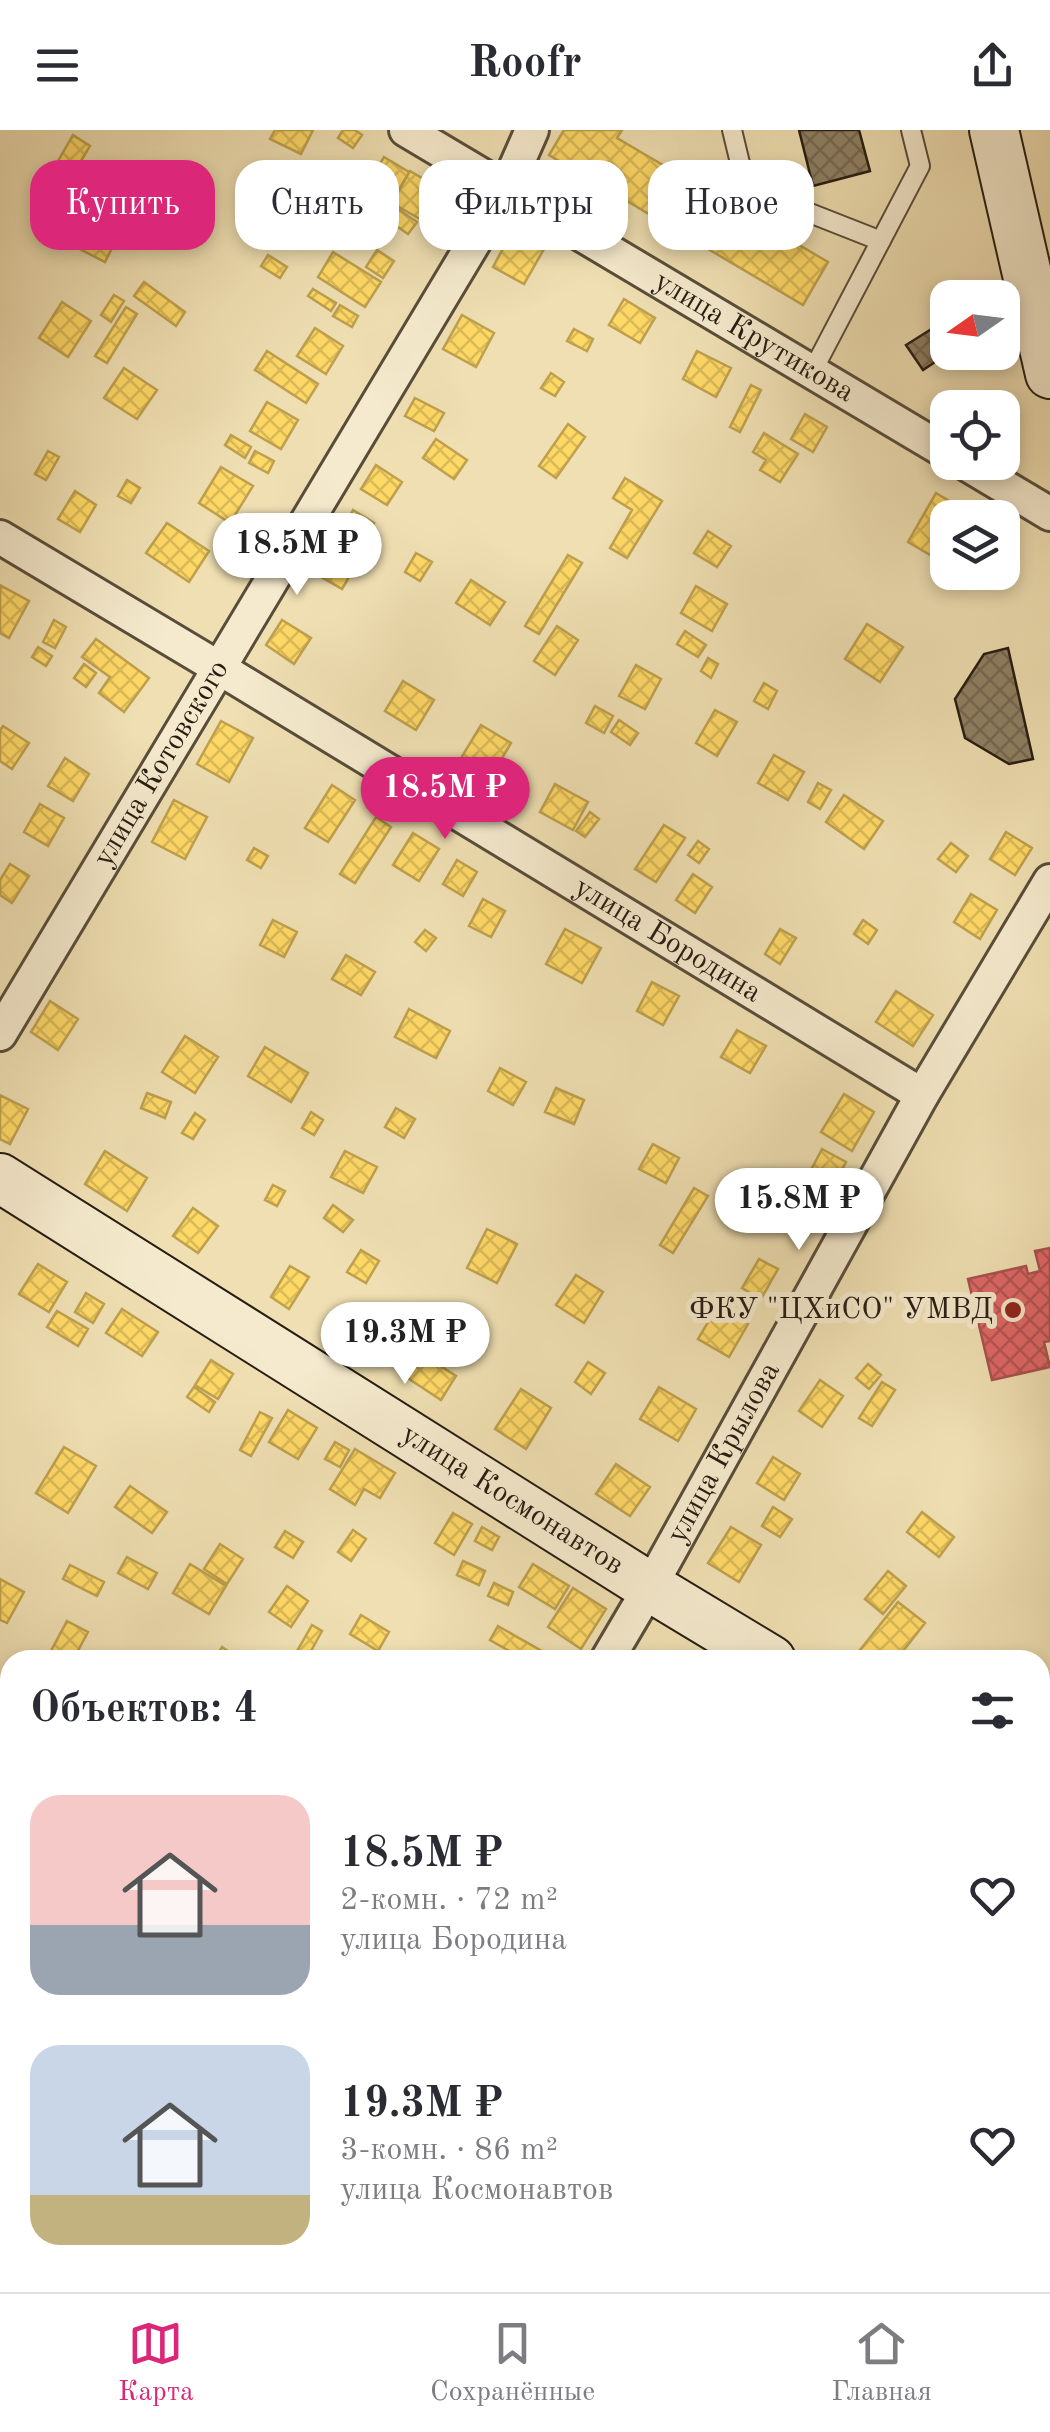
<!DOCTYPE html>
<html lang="ru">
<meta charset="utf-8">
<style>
:root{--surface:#fff;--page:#f2f2f3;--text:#2b2b33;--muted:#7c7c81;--line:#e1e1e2;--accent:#db2777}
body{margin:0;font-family:"Old Standard TT",serif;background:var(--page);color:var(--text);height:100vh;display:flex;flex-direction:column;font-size:38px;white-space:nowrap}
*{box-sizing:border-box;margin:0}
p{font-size:32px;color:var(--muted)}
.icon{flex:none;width:55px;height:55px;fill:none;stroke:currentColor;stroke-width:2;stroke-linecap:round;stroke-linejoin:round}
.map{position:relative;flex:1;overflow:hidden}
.details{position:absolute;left:0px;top:1520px;width:1050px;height:642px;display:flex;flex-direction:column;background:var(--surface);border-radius:30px 30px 0 0;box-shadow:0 5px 15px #0003}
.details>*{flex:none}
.guide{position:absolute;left:30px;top:30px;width:990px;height:90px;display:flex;gap:20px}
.needle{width:65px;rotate:256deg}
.tools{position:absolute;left:930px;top:150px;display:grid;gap:20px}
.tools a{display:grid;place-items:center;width:90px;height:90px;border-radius:20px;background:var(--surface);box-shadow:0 5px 15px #0003;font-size:50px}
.price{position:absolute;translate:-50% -85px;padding:0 22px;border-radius:35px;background:#fff;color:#222;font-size:32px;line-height:65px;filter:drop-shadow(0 2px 5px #0008)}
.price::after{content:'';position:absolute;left:50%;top:60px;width:30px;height:22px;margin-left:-15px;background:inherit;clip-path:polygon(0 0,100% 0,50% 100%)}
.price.on{background:var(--accent);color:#fff}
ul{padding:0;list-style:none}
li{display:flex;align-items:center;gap:30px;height:250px;padding:0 30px}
li span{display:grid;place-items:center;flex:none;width:280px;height:200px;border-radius:30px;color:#555}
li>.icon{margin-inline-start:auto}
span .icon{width:120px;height:120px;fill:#fffc;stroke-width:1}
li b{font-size:42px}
h2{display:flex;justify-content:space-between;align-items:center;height:120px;padding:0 30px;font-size:42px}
.tag{padding:0 35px;border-radius:30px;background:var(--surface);box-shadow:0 5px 15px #0003;font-size:35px;line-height:90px}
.tag.on{background:var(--accent);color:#fff}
header{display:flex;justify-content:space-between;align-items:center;height:130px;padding:0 30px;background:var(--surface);font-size:45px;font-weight:700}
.tabs{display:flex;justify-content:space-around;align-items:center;height:140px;border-top:2px solid var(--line);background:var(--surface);font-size:28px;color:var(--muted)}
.tabs a{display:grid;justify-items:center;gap:5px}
.tabs .on{color:var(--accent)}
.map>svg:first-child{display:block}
.homes{fill:url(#homes-cross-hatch);stroke:#bea04d;stroke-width:2.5}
.shops{fill:url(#shops-cross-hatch);stroke:#a8504d;stroke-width:2.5}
.building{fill:url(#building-cross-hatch);stroke:#261c12;stroke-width:2.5}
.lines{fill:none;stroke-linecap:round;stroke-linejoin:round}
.lane-casing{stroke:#584d3a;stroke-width:22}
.street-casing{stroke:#584d3a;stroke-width:38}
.secondary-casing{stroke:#261c12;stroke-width:52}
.lane{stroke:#f5eacd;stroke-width:18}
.street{stroke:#f5eacd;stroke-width:32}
.secondary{stroke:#f5eacd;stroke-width:48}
.poi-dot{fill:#8f2418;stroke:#f5eacd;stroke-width:4}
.labels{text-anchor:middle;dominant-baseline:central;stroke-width:10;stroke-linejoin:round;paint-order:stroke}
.street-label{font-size:30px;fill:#261c12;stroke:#f5eacd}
.poi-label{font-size:30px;fill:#261c12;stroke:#f5eacd;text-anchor:end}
</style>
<header><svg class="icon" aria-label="menu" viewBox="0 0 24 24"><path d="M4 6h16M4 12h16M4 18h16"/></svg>Roofr<svg class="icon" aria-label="share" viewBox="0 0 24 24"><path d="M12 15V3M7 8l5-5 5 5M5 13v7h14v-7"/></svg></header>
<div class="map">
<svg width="1050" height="2162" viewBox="0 0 1050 2162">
<defs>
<pattern id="homes-cross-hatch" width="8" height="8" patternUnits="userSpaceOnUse" patternTransform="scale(2.5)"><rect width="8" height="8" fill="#ffd966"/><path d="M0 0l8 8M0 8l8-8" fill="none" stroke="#daba57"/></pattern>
<pattern id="shops-cross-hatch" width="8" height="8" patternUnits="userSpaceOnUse" patternTransform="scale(2.5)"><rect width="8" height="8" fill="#e06666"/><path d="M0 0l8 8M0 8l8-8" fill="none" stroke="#b55353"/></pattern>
<pattern id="building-cross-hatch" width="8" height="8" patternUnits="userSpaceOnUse" patternTransform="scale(2.5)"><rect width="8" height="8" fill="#8f8165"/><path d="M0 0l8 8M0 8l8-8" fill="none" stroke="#756952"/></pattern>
</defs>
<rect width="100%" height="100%" fill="#efdfb2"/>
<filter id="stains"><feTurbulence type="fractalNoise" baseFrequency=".002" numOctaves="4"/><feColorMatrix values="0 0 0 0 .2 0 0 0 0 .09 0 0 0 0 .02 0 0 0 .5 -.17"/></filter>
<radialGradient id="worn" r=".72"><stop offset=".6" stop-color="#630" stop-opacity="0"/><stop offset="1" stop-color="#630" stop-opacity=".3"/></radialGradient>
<path class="homes" d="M275,0H313L301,24L270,9Z
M343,0H355L362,5L353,18L338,8Z
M564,0H622L617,8L828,132L803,175L549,25Z
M73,5L90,16L72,46L55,36Z
M384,27L409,42L397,63L372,47Z
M314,36L328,45L307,75L294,66Z
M410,41L439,58L420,89L392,73Z
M281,44L294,52L284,68L271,60Z
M383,69L417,92L408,104L375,81Z
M76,99L112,118L105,132L68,113Z
M512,102L544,119L524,154L493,137Z
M377,120L394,131L383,148L366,137Z
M333,122L381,152L365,177L318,147Z
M268,125L287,137L280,148L261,136Z
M144,152L185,182L176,196L134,166Z
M313,159L336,173L331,181L308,166Z
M114,165L124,171L111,192L101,185Z
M624,169L655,188L640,213L609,195Z
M62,172L91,191L68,227L39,208Z
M340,175L358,186L352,197L333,186Z
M126,177L137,184L107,233L95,226Z
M462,185L494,203L476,237L443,219Z
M315,198L343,216L326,244L297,226Z
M574,199L593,209L587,221L567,211Z
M267,221L318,254L306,273L255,240Z
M697,221L731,238L716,267L683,249Z
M124,238L157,260L137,289L104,268Z
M551,243L564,252L555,266L541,258Z
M751,255L761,260L740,302L730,297Z
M415,268L444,283L434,301L405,286Z
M267,272L298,290L281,319L250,301Z
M805,284L827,297L813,322L791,309Z
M568,294L585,307L556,348L539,336Z
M764,303L798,324L780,352L760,340L766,330L753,322Z
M231,305L251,317L245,328L225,315Z
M436,309L467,330L454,349L423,328Z
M48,321L59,327L46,350L35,344Z
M255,321L274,331L268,343L249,333Z
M376,335L402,352L387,375L361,359Z
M221,337L253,356L230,393L199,373Z
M625,348L662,371L627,428L610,418L632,380L613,368Z
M127,350L140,358L131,373L118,366Z
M75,361L96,375L80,402L58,389Z
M936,363L971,384L969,388H948V426L944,433L908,412Z
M353,380L374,393L365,408L345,395Z
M167,393L209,421L189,452L146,423Z
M708,401L731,416L717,437L694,423Z
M329,410L360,429L342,459L311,441Z
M416,423L432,432L420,451L405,442Z
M568,425L582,433L539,504L525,496Z
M471,450L505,472L490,495L456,473Z
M0,455L29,471L9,508L0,503Z
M696,456L727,474L712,501L681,483Z
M54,490L66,497L55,518L43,512Z
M282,490L311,508L294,534L266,515Z
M867,494L903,517L880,552L845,529Z
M557,496L578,510L555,545L534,531Z
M685,501L706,515L698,527L677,514Z
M96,509L149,548L124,582L99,563L110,547L82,527Z
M38,517L52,526L46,536L32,527Z
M708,528L718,534L711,548L701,541Z
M84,534L96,543L86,557L74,548Z
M636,535L661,549L645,579L619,566Z
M403,551L434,570L416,600L385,581Z
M764,553L777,561L768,579L754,571Z
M595,576L613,586L604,603L586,593Z
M715,580L737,592L717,626L696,613Z
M619,590L638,603L630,615L611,602Z
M221,591L253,608L229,652L197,634Z
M481,595L511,613L488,652L458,633Z
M3,596L29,613L12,639L0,631V600Z
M774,625L804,642L788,670L758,653Z
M65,628L89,644L73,671L48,656Z
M818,653L831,660L820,679L808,672Z
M555,654L588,672L573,700L540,682Z
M332,655L355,670L328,712L305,698Z
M844,665L883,691L864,719L826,692Z
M174,670L207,687L185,729L152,712Z
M40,674L64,688L48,716L24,702Z
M590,682L599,689L585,707L576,701Z
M376,687L391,697L355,753L340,744Z
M664,695L685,708L656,752L635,739Z
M1006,702L1032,718L1015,745L990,729Z
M413,703L439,719L419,751L393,735Z
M698,711L709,719L699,733L688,725Z
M951,713L968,726L956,742L938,729Z
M254,718L268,726L261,738L247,730Z
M457,730L477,742L463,766L443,754Z
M10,734L29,746L12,773L0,765V750Z
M693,744L712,757L695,783L676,770Z
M971,764L997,780L980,809L954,792Z
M483,769L505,781L491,807L469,796Z
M273,790L297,802L284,827L260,815Z
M863,790L877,800L868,814L854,804Z
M565,799L601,818L582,853L546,834Z
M780,799L796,808L780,834L765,824Z
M425,800L436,808L426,821L415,812Z
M346,825L375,842L361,865L332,849Z
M652,852L679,866L663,895L637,881Z
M896,861L933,885L913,916L876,892Z
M50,871L78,889L58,920L31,902Z
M409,879L450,901L436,928L395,907Z
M737,900L766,916L750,943L721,927Z
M185,906L218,927L195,963L162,942Z
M265,917L308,943L291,972L248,946Z
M500,938L526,952L513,975L488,961Z
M556,958L584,970L574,994L545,982Z
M147,963L171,972L165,988L141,978Z
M844,964L874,982L852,1021L821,1002Z
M0,965L28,979L10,1014L0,1009Z
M396,978L415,989L404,1008L385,997Z
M311,982L323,990L314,1005L302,998Z
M195,983L205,990L193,1009L182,1003Z
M653,1014L679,1028L666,1053L639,1039Z
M822,1019L846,1032L835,1053L811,1040Z
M105,1021L147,1048L127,1081L85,1054Z
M345,1021L377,1037L363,1063L331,1047Z
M804,1049L827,1062L813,1087L789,1074Z
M273,1055L285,1061L277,1076L265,1070Z
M694,1058L708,1066L673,1123L660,1115Z
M333,1075L353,1090L343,1102L324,1088Z
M193,1078L218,1096L198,1123L173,1106Z
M487,1099L517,1114L497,1153L467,1138Z
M361,1120L379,1131L366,1153L347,1142Z
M759,1129L778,1139L761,1169L742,1158Z
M38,1134L67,1152L49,1182L19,1164Z
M290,1136L309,1147L289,1179L271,1167Z
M576,1145L603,1162L584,1193L556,1175Z
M86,1163L104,1174L93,1193L75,1182Z
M717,1177L748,1194L729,1227L698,1209Z
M122,1179L158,1202L142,1226L106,1203Z
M57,1181L88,1199L78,1216L47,1197Z
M347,1181L371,1195L358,1216L334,1201Z
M422,1224L456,1246L441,1270L406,1247Z
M211,1230L233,1244L218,1269L195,1255Z
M588,1232L605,1243L591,1264L575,1252Z
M868,1234L881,1245L869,1259L856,1248Z
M820,1250L843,1266L822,1297L799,1281Z
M882,1252L895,1260L872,1296L859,1288Z
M194,1257L215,1272L209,1282L187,1267Z
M659,1257L696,1279L678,1311L640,1289Z
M521,1259L551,1278L526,1319L495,1299Z
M288,1280L317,1298L298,1329L269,1312Z
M260,1282L272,1288L251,1326L240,1320Z
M335,1312L349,1320L340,1337L325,1329Z
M64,1317L96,1336L68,1383L36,1363Z
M355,1319L395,1343L380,1368L364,1359L355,1375L330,1359Z
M773,1327L800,1344L784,1370L757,1353Z
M616,1334L650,1357L630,1386L596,1364Z
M130,1356L167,1382L152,1403L115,1377Z
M773,1377L792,1389L780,1407L762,1396Z
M922,1382L954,1407L939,1427L907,1402Z
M453,1383L472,1394L454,1425L435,1413Z
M482,1397L499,1407L492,1420L475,1411Z
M731,1397L761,1415L739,1452L708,1433Z
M353,1400L366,1409L351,1431L338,1422Z
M285,1401L303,1412L293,1428L275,1417Z
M220,1414L243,1429L227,1454L204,1439Z
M127,1427L157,1443L148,1459L118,1443Z
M463,1431L485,1441L479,1455L457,1445Z
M190,1434L226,1456L209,1484L173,1463Z
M533,1434L569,1456L555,1479L519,1457Z
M70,1435L104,1452L97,1466L63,1449Z
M888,1441L906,1456L883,1484L865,1469Z
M0,1449L24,1462L7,1493L0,1490Z
M494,1453L513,1462L508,1475L488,1466Z
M287,1456L308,1471L291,1497L269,1482Z
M573,1458L606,1479L581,1519L548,1497Z
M898,1472L925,1493L896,1530H872L860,1520Z
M361,1485L389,1502L378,1521L350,1504Z
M67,1491L88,1502L73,1530H67L51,1521Z
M312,1495L322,1501L306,1530H292Z
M498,1496L540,1520L534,1530H525L490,1510Z
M222,1517L241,1530H214Z
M543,1521L558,1530H537Z
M0,1601L10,1607V1639L1,1655Z
M10,1788V1820L0,1813V1803Z
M3,1930L10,1935V1963L5,1969L0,1966V1934Z
M0,2102L10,2109L9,2150L0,2144Z
M636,2152H640L655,2161L630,2162Z
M836,2152H852L846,2162H835L832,2160Z
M855,2152H899L893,2162H871Z"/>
<path class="shops" d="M1050,1118V1211L1044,1212L1050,1237L992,1250L968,1149L1026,1136L1028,1144L1040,1141L1035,1121Z"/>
<path class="building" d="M799,0H859L870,41L813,56Z
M946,190L948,222H950L923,240L906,215Z
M1008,518L1033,629L1009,634L965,608L955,569L984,524Z
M1040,1796L1050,1802V1953L1040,1947Z"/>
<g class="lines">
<g class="lane-casing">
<path id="lane" d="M732,0L746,58L881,111
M812,242L920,36L911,0
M1040,1749L1050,1731
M1040,1771L1050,1776"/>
</g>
<g class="street-casing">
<g id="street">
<path id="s1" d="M406,0L948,323"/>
<path d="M963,332L1050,384"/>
<path id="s2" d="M0,407L219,538L922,965"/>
<path id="s3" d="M0,904L506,59L532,0"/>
<path id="s4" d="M607,1530L650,1457L922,965L1050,751"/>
<path d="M0,1721L10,1727"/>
<path d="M712,2152L727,2162"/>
<path d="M231,2162L237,2152"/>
</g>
</g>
<g class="secondary-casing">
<g id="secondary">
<path d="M994,0L1050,244"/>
<path id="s5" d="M0,1048L650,1457L771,1530"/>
<path d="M1040,1693L1050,1699"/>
</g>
</g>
<use href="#lane" class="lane"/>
<use href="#street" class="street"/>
<use href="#secondary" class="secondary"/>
</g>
<circle class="poi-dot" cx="1013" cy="1180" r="10"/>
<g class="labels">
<g class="street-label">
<text stroke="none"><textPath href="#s1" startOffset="405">улица Крутикова</textPath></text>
<text stroke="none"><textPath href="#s3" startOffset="315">улица Котовского</textPath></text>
<text stroke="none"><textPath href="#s2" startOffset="780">улица Бородина</textPath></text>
<text stroke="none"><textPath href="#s4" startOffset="238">улица Крылова</textPath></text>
<text stroke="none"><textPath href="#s5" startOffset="605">улица Космонавтов</textPath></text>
</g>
<g class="poi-label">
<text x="993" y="1180">ФКУ "ЦХиСО" УМВД</text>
</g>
</g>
<rect width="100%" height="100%" filter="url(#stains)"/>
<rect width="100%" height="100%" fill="url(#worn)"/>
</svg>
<div class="tools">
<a><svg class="needle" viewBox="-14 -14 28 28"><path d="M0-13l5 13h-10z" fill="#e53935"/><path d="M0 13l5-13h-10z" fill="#7c7c81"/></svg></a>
<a><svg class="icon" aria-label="locate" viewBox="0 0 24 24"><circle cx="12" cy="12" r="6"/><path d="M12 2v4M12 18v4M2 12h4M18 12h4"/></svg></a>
<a><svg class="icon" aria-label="layers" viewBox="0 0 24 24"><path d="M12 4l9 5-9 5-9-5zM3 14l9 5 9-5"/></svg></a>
</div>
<b class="price" style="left:297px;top:468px">18.5M ₽</b>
<b class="price on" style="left:445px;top:712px">18.5M ₽</b>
<b class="price" style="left:799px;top:1123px">15.8M ₽</b>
<b class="price" style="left:405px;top:1257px">19.3M ₽</b>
<div class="guide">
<a class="tag on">Купить</a>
<a class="tag">Снять</a>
<a class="tag">Фильтры</a>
<a class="tag">Новое</a>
</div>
<section class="details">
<h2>Объектов: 4<svg class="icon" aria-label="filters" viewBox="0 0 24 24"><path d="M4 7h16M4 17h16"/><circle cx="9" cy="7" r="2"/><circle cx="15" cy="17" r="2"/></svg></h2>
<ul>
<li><span style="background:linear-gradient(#f6c9c9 65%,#9aa5b1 0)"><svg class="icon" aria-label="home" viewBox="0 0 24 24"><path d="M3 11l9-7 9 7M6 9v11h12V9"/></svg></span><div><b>18.5M ₽</b><p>2-комн. · 72 m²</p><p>улица Бородина</p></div><svg class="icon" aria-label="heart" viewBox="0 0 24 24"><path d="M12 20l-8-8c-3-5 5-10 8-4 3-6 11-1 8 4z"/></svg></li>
<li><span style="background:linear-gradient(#c9d6e8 75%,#c2b280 0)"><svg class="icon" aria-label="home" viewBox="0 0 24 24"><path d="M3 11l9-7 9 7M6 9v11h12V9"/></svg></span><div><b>19.3M ₽</b><p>3-комн. · 86 m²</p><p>улица Космонавтов</p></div><svg class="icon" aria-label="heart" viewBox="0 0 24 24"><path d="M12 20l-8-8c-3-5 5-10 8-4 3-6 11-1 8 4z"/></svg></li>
</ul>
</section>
</div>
<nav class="tabs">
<a class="on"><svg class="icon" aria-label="map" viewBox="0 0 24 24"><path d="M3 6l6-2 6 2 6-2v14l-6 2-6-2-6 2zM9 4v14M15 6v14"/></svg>Карта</a>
<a><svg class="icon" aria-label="saved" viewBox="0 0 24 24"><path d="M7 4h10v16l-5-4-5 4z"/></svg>Сохранённые</a>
<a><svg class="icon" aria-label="home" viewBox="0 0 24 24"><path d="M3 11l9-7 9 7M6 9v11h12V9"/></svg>Главная</a>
</nav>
